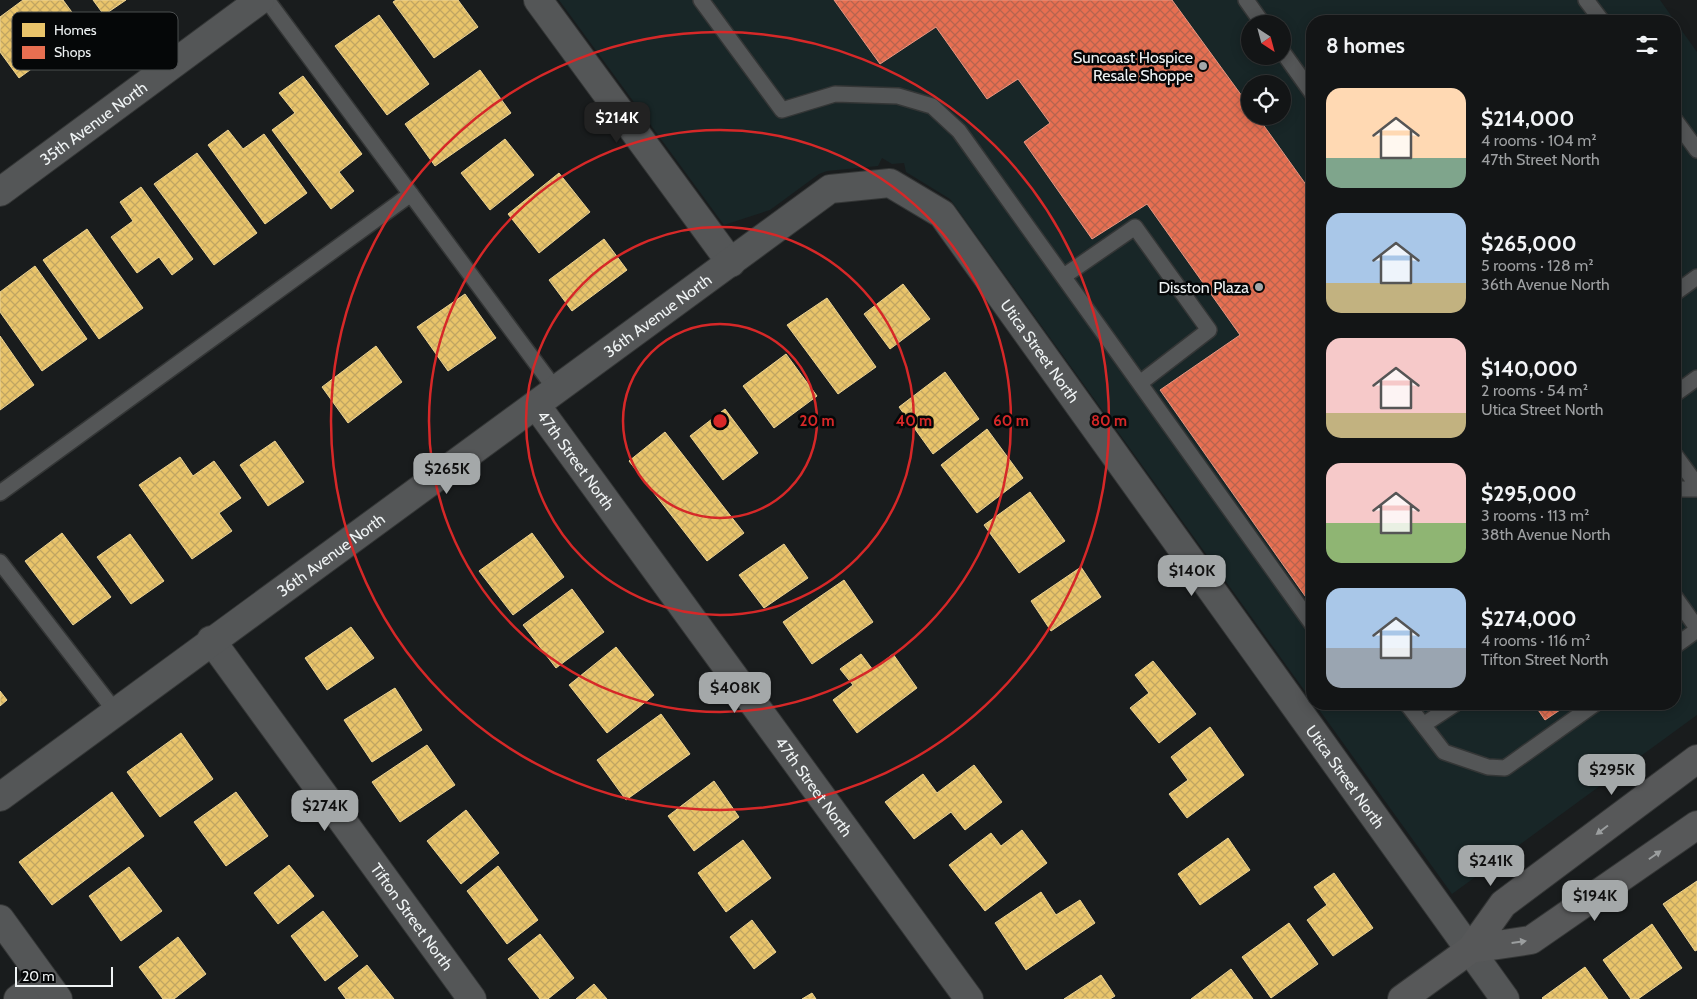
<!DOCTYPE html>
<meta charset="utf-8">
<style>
:root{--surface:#131516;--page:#202223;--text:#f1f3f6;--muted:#9d9fa1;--line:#323435;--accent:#a4a8a9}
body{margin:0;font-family:Cabin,sans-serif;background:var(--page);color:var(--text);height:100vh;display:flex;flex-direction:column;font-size:19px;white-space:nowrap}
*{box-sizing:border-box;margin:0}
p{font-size:16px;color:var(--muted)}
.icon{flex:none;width:28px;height:28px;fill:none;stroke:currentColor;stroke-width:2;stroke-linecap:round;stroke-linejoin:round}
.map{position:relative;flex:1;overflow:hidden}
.drawer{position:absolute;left:1306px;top:15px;width:375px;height:695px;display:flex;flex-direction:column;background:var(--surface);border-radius:20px;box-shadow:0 2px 12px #0003,0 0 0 1px var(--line)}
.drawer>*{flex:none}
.needle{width:32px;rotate:144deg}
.fabs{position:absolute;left:1241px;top:15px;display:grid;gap:10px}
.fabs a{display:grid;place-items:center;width:50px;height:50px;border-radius:50%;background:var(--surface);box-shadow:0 2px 12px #0003,0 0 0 1px var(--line);font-size:25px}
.scale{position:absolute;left:15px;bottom:12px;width:98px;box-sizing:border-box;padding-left:5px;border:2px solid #eff3f4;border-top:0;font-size:14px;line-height:18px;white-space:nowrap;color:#eff3f4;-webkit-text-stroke:4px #050708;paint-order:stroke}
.price{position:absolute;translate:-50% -42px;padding:0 11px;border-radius:10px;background:var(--accent);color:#111;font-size:16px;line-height:32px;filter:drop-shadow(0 1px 2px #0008)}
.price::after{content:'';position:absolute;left:50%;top:30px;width:15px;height:11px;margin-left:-8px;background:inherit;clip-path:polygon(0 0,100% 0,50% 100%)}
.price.on{background:#222;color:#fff}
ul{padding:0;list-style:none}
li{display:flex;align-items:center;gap:15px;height:125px;padding:0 20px}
li span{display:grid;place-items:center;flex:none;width:140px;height:100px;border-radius:15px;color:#555}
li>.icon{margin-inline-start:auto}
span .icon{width:60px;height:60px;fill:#fffc;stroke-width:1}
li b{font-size:21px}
h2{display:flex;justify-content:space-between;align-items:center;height:60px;padding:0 20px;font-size:21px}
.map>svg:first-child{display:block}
.built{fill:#182627;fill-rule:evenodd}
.homes{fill:url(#homes-cross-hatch);stroke:#ebd293}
.shops{fill:url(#shops-cross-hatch);stroke:#e99782}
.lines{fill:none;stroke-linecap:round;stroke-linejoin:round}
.service-casing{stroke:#343636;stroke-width:18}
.minor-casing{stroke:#343636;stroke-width:30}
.tertiary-casing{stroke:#343636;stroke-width:30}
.secondary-casing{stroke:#343636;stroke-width:30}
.service{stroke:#545657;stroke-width:15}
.minor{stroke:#545657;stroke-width:28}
.tertiary{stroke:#545657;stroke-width:28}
.secondary{stroke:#575859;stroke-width:28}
.oneway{fill:#9b9e9f}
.ring{fill:none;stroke:#d62828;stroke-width:2.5}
.poi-dot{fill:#a4a8a9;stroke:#050708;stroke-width:2}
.labels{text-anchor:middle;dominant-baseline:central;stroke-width:5;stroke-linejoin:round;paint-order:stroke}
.poi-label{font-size:16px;fill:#eff3f4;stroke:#050708;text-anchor:end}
.street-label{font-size:16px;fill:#eff3f4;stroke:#050708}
.key{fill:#050708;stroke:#4b4e4f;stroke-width:1}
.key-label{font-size:14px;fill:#eff3f4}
.centre{fill:#d62828;stroke:#050708;stroke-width:2.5}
.ring-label{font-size:15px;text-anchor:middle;font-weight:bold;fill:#d62828;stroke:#050708;stroke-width:5;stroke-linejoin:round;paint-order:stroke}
</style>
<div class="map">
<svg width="1697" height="999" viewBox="0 0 1697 999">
<defs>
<pattern id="homes-cross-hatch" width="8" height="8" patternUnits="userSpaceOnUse" patternTransform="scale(1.25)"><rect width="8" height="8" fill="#e9c46a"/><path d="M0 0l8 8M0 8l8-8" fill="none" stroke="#c1a562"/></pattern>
<pattern id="shops-cross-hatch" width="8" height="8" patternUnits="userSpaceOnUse" patternTransform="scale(1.25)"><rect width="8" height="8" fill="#e76f51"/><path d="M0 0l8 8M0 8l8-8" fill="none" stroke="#b7644f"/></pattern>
</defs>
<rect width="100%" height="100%" fill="#191c1d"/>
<path class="built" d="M559,0H1660L1697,52V715L1452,894L1315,704H1675V21H1312V701L950,199L906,172L904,163L892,164L882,158L878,166L827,171L819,174L770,210L724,225ZM1250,24H1282V56H1250ZM1250,84H1282V116H1250Z"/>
<path class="homes" d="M23,0H63L85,30L19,78L0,52V17Z
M93,0H126L104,15Z
M396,0H458L478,27L434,58L393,2Z
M379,15L429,84L387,115L335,46Z
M480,70L511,113L435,166L405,124Z
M303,76L362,154L339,172L354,191L331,209L272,130L295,113L279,93Z
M228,130L243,149L264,134L307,193L265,224L208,145Z
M505,139L534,175L490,210L461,173Z
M197,153L257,233L214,265L154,184Z
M559,173L590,212L539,253L508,214Z
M141,187L193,259L172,275L159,257L137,273L111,237L133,221L120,202Z
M87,229L143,308L99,339L43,260Z
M604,239L627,270L572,311L549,280Z
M35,266L87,339L42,371L0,312V292Z
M903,284L930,319L890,349L864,314Z
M465,294L496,338L448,371L417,327Z
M827,298L876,367L838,394L787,325Z
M0,336L34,385L0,410Z
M376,346L402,382L348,423L322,387Z
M786,354L817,396L774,428L743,386Z
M945,372L979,419L933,454L899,407Z
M725,409L758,453L723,480L690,436Z
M987,429L1023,478L977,513L941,465Z
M665,432L744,533L707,561L629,461Z
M275,441L304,482L268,506L240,465Z
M180,457L193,476L214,461L241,498L219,513L232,531L192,559L139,485Z
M1030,492L1065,541L1019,573L984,525Z
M62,533L111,597L73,625L25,561Z
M532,533L564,577L513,615L479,571Z
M130,534L164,581L131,604L97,557Z
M784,544L808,578L764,608L739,575Z
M1081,567L1101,597L1051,631L1031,601Z
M844,580L873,622L812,664L783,622Z
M572,589L604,632L556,668L523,625Z
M351,627L374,658L327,690L305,658Z
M616,647L654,695L607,733L569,685Z
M861,654L873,670L893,654L917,688L857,733L833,700L853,685L840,669Z
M1153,661L1196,714L1159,743L1130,708L1149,693L1135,675Z
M395,688L422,730L372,762L344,720Z
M0,691L7,700L0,706Z
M661,714L690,754L626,800L597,760Z
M1210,727L1244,775L1187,818L1169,794L1188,780L1171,757Z
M181,733L213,779L160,817L127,772Z
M427,745L455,785L400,822L372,782Z
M974,765L1002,802L965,830L951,812L914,839L885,802L923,774L937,793Z
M714,781L739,817L694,851L668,816Z
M112,792L144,836L52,905L19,862Z
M236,792L268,836L226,866L194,822Z
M466,810L499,853L461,884L427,841Z
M1022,830L1047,863L985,911L949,865L991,833L1001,846Z
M1228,838L1250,870L1200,905L1178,874Z
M743,840L771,878L726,912L698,873Z
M289,865L314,896L278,924L254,893Z
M498,866L538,920L507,944L467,891Z
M129,867L162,911L121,941L89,896Z
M1334,873L1373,928L1333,956L1307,920L1327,905L1314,887Z
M1697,881V950L1695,951L1663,904Z
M1041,892L1056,915L1080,900L1095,923L1026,970L995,923Z
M323,911L358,956L325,981L291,936Z
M752,920L776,952L754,969L730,937Z
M1289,923L1318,964L1271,998L1242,957Z
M1652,924L1682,968L1638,999H1631L1603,960Z
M540,934L574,978L548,999H540L508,959Z
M178,937L206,974L174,999H163L139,967Z
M367,965L394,999H346L338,988Z
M1585,967L1608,999H1543L1542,998Z
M1231,969L1253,999H1191Z
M1101,975L1115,996L1110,999H1064Z
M594,984L607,999H576Z
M812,993L816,999H802Z"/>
<path class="shops" d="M834,0H1172L1250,107V116H1257L1312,193V601L1310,603L1160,390L1240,335L1147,204L1092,239L1024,142L1050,123L1018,79L987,99L936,27L880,64Z
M1534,704H1569L1545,720Z"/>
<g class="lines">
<g class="service-casing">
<path id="service" d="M267,0L556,390
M701,0L782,110L835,94L898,96L932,106L959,131L1312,624
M1246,0L1263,24
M1586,0L1602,21
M1282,51L1312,93
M1675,120L1697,150
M1064,276L1135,227L1209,330L1140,383
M1675,293L1697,277
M1675,394L1697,378
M1675,455L1697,485
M1675,489H1697
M0,493L411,194
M0,562L115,711
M1675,597L1697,628
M1675,646L1697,630
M1407,704L1444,752L1488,767L1505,768L1595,704
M1423,725L1455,704"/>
</g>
<g class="minor-casing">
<g id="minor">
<path d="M538,0L731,263"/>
<path id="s1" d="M0,192L260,0"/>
<path id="s2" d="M536,405L969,999"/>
<path id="s3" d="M211,640L472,999"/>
<path id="s4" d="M0,797L830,189L890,183L942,214L1505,999"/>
<path d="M18,999L44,980"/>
</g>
</g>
<g class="tertiary-casing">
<path id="tertiary" d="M0,919L58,999"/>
</g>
<g class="secondary-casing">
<path id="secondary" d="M1471,949L1531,940L1697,825
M1402,999L1471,949L1503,904L1697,759"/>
</g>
<use href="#service" class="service"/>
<use href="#minor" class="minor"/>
<use href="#tertiary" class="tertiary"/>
<use href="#secondary" class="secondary"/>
</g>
<defs><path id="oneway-solid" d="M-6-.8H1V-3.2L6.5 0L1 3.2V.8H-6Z" transform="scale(1.25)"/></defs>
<g class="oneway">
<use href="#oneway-solid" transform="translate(1602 830) rotate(143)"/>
<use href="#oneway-solid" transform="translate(1655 855) rotate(-35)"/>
<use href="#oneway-solid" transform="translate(1519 942) rotate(-8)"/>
</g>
<g class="ring">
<circle cx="720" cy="421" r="97"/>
<circle cx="720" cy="421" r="194"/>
<circle cx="720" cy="421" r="291"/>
<circle cx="720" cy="421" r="389"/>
</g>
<g class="poi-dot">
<circle cx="1203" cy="66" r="5"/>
<circle cx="1259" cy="287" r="5"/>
</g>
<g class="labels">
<g class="poi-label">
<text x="1193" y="57">Suncoast Hospice<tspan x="1193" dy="18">Resale Shoppe</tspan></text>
<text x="1249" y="287">Disston Plaza</text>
</g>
<g class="street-label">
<text stroke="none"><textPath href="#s1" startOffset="116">35th Avenue North</textPath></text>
<text stroke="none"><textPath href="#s4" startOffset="815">36th Avenue North</textPath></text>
<text stroke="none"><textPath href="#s4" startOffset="1318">Utica Street North</textPath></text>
<text stroke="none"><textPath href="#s2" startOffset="68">47th Street North</textPath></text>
<text stroke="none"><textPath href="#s4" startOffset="410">36th Avenue North</textPath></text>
<text stroke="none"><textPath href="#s4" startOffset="1842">Utica Street North</textPath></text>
<text stroke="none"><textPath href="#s2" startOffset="472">47th Street North</textPath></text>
<text stroke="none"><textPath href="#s3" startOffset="342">Tifton Street North</textPath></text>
</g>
</g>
<rect x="12" y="12" width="166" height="58" rx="8" class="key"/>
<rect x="22" y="23" width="23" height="14" fill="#e9c46a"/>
<rect x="22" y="46" width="23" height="13" fill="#e76f51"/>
<g class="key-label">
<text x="54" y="35">Homes</text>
<text x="54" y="57">Shops</text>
</g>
<circle cx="720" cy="421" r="8" class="centre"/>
<g class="ring-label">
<text x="817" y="426">20 m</text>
<text x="914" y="426">40 m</text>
<text x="1011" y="426">60 m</text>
<text x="1109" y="426">80 m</text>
</g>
</svg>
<div class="fabs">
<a><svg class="needle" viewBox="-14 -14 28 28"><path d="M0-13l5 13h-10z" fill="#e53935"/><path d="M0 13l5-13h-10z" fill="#9d9fa1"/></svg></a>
<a><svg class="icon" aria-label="locate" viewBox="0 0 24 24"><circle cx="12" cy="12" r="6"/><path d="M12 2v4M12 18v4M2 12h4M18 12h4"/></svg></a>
</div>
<div class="scale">20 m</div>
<b class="price on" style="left:617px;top:144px">$214K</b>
<b class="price" style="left:447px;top:495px">$265K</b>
<b class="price" style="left:1192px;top:597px">$140K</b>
<b class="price" style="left:735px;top:714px">$408K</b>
<b class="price" style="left:1612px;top:796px">$295K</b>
<b class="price" style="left:325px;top:832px">$274K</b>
<b class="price" style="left:1491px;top:887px">$241K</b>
<b class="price" style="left:1595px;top:922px">$194K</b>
<section class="drawer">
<h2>8 homes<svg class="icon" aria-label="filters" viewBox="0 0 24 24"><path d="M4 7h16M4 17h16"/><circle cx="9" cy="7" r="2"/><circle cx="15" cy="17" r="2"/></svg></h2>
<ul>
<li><span style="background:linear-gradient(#ffd9b3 70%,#7fa58c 0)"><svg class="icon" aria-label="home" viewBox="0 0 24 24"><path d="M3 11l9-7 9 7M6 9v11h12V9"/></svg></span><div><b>$214,000</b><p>4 rooms · 104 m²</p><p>47th Street North</p></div></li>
<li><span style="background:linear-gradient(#a9c7e8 70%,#c2b280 0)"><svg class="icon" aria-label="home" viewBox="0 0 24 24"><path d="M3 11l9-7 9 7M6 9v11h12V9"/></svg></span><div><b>$265,000</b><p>5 rooms · 128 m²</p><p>36th Avenue North</p></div></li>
<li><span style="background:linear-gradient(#f6c9c9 75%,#c2b280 0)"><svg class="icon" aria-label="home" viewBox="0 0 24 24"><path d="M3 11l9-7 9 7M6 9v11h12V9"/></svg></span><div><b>$140,000</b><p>2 rooms · 54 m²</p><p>Utica Street North</p></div></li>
<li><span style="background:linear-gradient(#f6c9c9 60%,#8fb573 0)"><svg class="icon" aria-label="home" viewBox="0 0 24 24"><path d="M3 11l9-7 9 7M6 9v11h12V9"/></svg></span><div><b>$295,000</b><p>3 rooms · 113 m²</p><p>38th Avenue North</p></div></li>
<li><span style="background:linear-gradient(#a9c7e8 60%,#9aa5b1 0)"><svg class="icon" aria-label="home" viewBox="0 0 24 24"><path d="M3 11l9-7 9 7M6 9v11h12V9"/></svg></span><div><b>$274,000</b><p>4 rooms · 116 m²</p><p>Tifton Street North</p></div></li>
</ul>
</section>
</div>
